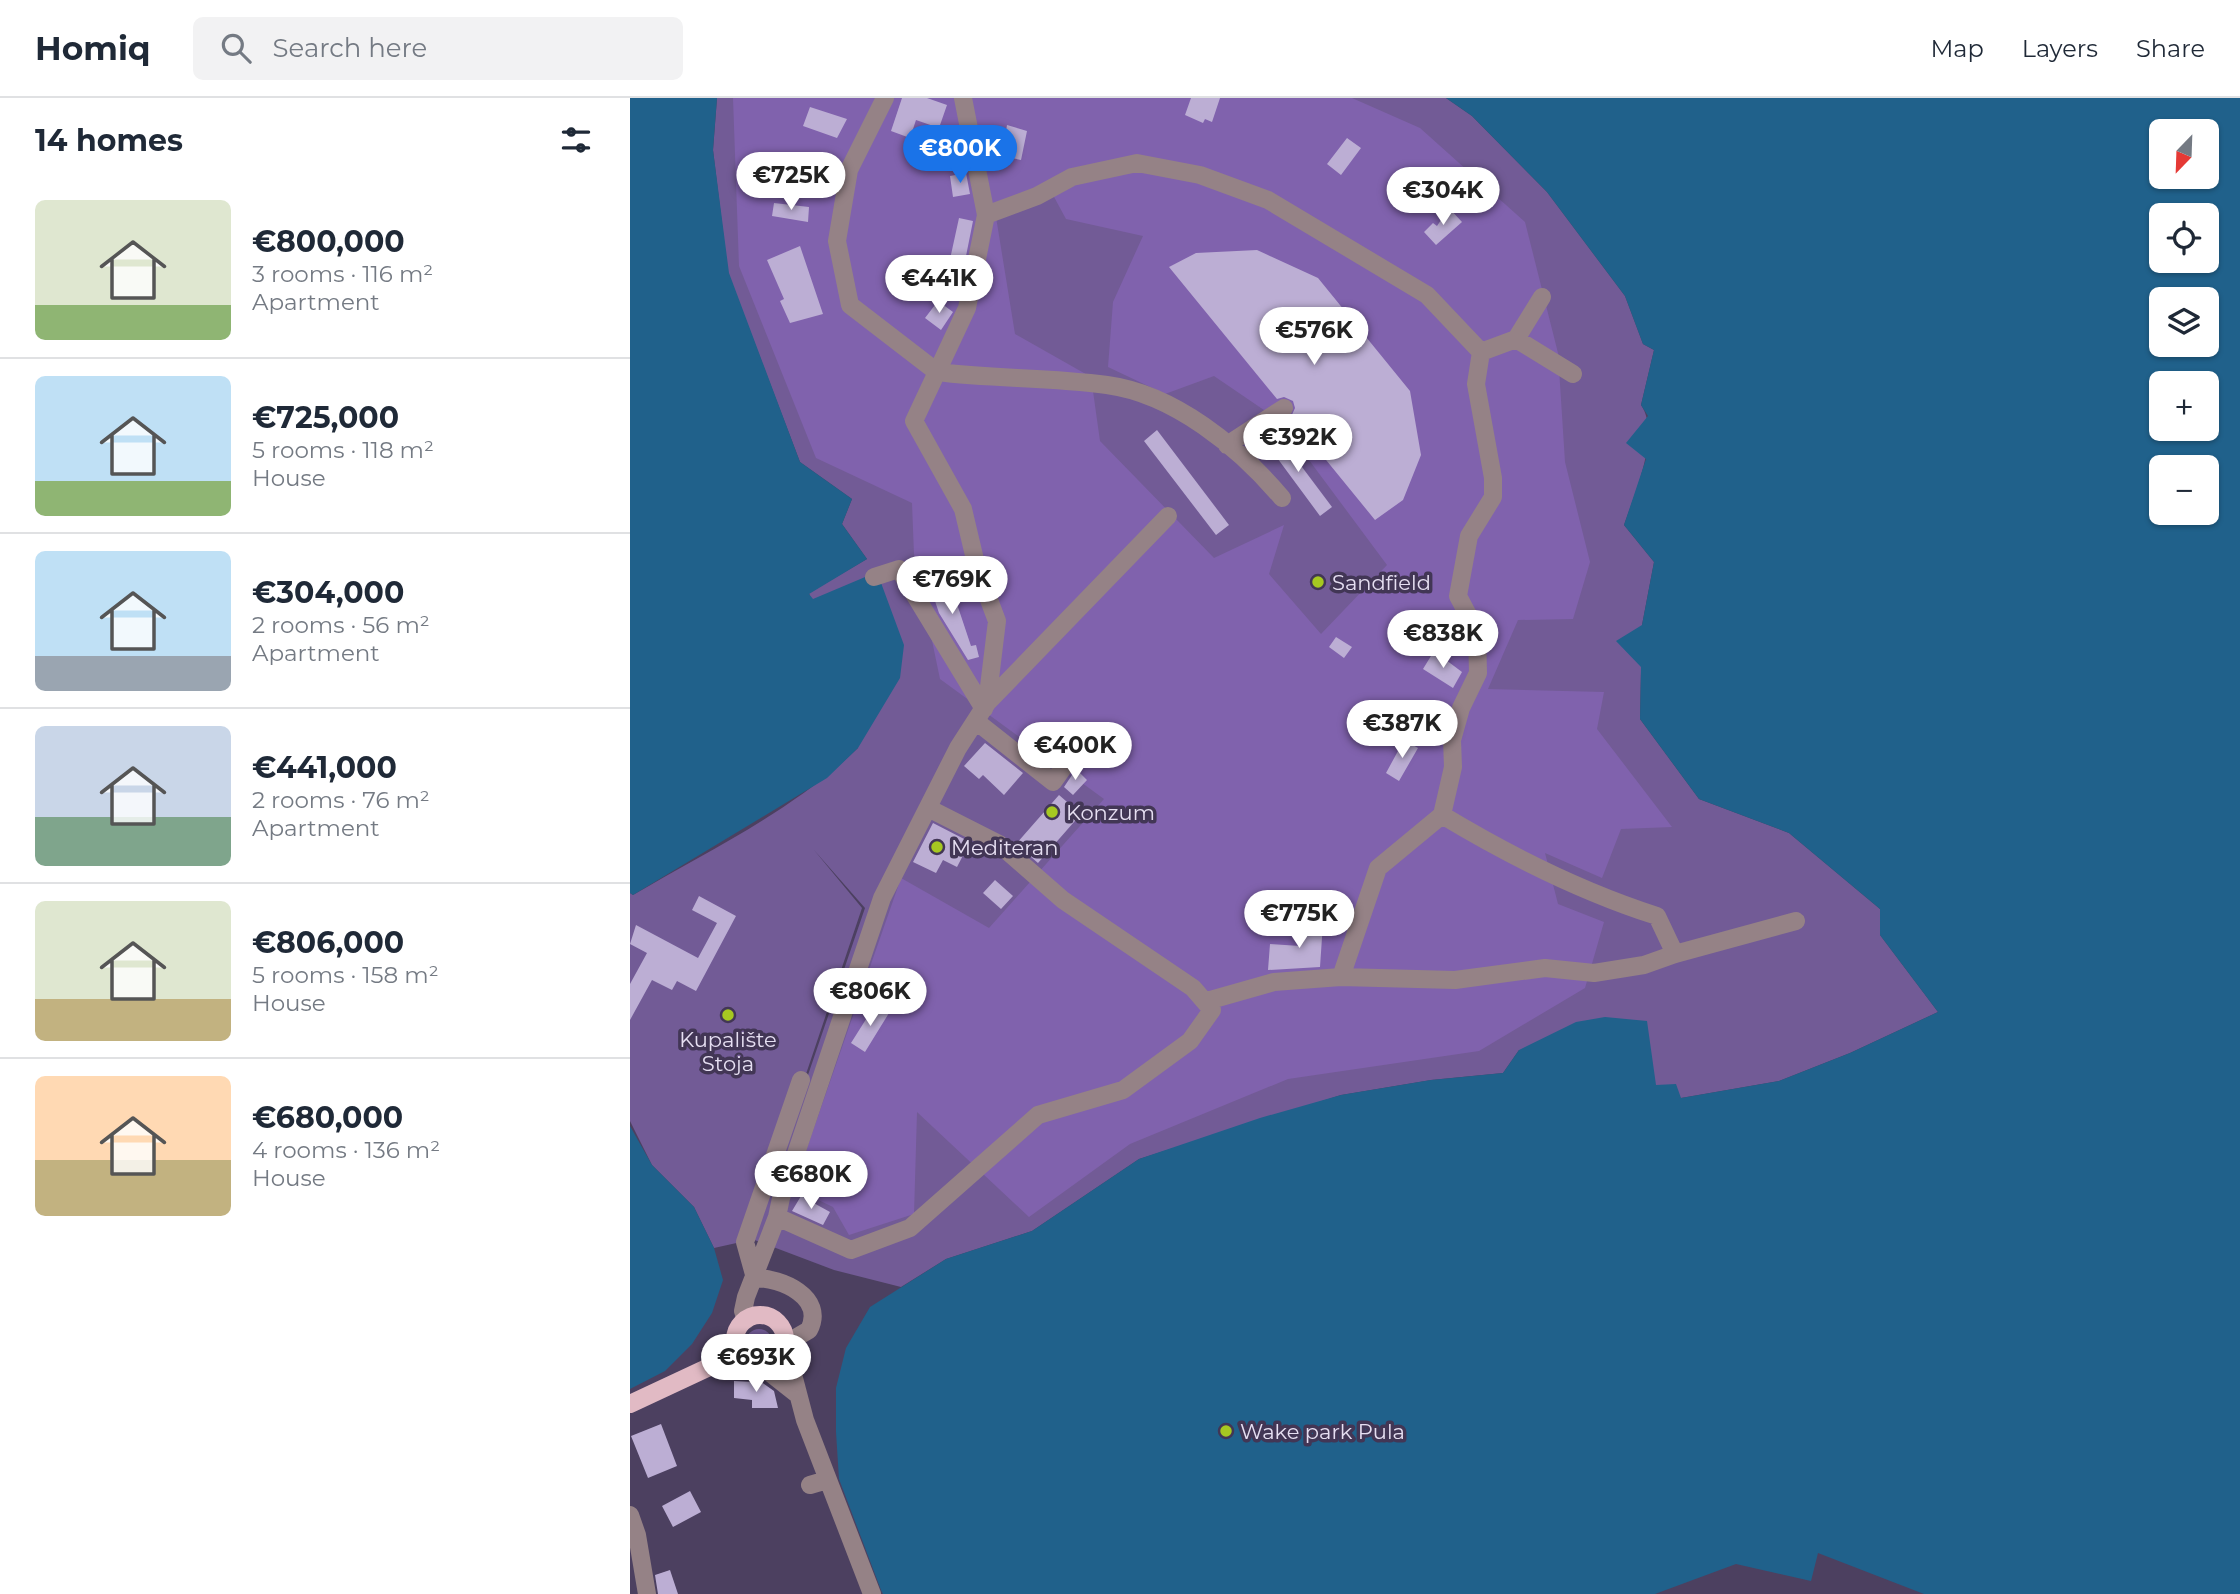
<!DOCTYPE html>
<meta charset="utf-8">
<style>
:root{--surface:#fff;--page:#f2f2f3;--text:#1f2937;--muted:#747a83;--line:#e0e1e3;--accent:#1a73e8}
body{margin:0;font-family:Montserrat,sans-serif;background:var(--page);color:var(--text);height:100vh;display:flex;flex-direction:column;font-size:26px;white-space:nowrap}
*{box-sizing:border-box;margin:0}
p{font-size:23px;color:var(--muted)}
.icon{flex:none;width:38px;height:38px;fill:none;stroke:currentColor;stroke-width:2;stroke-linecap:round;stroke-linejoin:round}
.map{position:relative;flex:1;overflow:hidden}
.details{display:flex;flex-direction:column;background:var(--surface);width:630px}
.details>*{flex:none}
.needle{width:46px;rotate:203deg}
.tools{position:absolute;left:1519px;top:21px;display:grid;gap:14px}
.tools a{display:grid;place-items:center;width:70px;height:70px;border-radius:10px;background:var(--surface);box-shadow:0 2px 5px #0004;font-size:35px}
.price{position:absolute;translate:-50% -60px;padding:0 16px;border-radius:24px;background:#fff;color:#222;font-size:23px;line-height:46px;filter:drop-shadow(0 2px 4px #0008)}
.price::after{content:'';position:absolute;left:50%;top:42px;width:21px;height:16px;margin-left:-10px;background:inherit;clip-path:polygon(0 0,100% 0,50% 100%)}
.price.selected{background:var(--accent);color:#fff}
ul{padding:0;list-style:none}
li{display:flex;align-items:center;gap:21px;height:175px;padding:0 35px}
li+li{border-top:2px solid var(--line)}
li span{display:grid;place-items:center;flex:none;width:196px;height:140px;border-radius:10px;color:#555}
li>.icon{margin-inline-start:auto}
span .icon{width:84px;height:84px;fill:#fffc;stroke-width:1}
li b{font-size:30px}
h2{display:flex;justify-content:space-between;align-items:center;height:84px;padding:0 35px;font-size:30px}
header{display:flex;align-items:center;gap:42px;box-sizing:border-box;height:98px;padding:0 35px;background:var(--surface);border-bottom:2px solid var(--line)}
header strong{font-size:33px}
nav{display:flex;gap:38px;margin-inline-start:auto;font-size:24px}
.search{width:490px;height:63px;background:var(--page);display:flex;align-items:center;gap:18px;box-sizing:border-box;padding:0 24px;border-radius:10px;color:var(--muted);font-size:26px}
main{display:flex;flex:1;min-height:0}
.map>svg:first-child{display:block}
.green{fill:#725b96}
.forest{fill:#8062ad;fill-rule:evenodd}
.water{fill:#20618b;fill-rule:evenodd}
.building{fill:#bcaed4}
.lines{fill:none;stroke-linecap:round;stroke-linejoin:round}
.minor{stroke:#958286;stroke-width:18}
.major{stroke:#e1bac4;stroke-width:18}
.poi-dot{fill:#a6c821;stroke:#423655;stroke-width:2.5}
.labels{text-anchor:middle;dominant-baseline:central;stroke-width:7;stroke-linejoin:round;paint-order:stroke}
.poi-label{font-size:21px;fill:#e6dff2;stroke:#423655;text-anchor:start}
</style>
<header>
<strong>Homiq</strong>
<div class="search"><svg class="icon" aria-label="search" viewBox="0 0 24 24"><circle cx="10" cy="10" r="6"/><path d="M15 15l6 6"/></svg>Search here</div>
<nav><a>Map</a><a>Layers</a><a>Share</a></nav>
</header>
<main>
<section class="details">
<h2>14 homes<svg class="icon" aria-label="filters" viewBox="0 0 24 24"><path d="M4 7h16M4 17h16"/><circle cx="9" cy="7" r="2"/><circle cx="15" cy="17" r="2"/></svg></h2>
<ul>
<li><span style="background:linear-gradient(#dfe7d0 75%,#8fb573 0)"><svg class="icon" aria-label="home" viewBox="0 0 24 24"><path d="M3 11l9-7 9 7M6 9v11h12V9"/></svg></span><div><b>€800,000</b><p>3 rooms · 116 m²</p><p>Apartment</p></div></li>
<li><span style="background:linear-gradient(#bfe0f5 75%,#8fb573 0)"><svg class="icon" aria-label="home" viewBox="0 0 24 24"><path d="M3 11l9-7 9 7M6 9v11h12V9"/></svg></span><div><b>€725,000</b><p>5 rooms · 118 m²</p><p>House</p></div></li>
<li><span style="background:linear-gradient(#bfe0f5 75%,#9aa5b1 0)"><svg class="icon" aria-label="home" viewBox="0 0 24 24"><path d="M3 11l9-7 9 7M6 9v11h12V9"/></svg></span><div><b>€304,000</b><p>2 rooms · 56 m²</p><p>Apartment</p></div></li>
<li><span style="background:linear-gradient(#c9d6e8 65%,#7fa58c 0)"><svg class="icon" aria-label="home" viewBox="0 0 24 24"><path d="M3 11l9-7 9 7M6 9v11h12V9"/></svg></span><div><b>€441,000</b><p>2 rooms · 76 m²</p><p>Apartment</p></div></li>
<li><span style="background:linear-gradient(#dfe7d0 70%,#c2b280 0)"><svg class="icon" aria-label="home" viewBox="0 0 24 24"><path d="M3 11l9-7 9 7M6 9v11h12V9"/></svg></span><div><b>€806,000</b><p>5 rooms · 158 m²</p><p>House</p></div></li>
<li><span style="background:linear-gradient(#ffd9b3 60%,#c2b280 0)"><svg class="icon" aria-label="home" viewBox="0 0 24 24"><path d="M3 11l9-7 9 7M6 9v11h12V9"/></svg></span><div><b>€680,000</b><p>4 rooms · 136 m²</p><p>House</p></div></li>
</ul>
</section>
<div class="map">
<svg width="1610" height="1496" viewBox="0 0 1610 1496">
<rect width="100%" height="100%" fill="#4c4060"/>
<path class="green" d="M87,0H816L842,18L917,94L995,198L1013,246L1024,252L1011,307C1031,336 1005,395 994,427L1024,464L1012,527L1010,621L1069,701L1159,735L1250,811V837L1308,914L1220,955L1149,983L1051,1000L1026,987L889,952L873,975L801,982L711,997L509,1061L402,1133L316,1161L271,1189L204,1172L122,1141L235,810L184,752L232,810L120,1142L84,1150L64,1109L22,1067L0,1023V795L3,797C80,752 164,712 228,650L179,495L237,461L212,426L222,401L170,364L98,175L83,52Z
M116 1244a13 13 0 1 1 26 0a13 13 0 1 1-26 0Z"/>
<path class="forest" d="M103,0H722L790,30L895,124L928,255L935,364L960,464L943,521L888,522L858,591L974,594L967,631L1042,729L991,731L972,780L915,755L928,806L974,824L955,890L849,953L658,981L500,1046L399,1119L287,1014L284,1116L219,1137L203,1109L163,1090L271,780L359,830L474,701L310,581L284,456L282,405L186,360L109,168ZM423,97L436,121L513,138L483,204L478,269L535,296L584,278L650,323L757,467L691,536L639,476L654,427L584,460L470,343L461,279L385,236L366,119Z"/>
<path class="water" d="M0,0H87L83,52L99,175L170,364L222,401L212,426L237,461L179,496L183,501L247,474L274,547L270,580L228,650L197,680L3,797L0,795Z
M816,0H1610V1496H1294L1188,1455L1181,1483L1106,1466L1025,1496H253L251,1492L209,1381L206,1334V1290L216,1250L240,1209L316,1161L402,1133L509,1061L630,1020L711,997L801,982L873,975L889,952L946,924L975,919L1017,923L1026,987L1046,986L1051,1000L1149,983L1220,955L1308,914L1250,837V811L1159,735L1069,701L1010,621L1011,569L986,543L1012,527L1024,464L994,427L1016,361L996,345L1018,318L1011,307L1024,252L1013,246L995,198L917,94L842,18ZM1531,33H1577V79H1531ZM1531,117H1577V163H1531ZM1577,201V247H1531V201ZM1531,285H1577V331H1531ZM1531,369H1577V415H1531Z
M0,1028L22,1067L64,1109L84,1150L93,1182L82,1215L62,1246L35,1273L0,1291Z"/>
<path class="building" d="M272,0H297L317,7L309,30L286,22L280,40L261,33Z
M561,0H590L582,24L575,21L573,25L555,17Z
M180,9L217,21L207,40L173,28Z
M377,27L397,33L391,62L372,58Z
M717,40L731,50L711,77L697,66Z
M336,75L340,96L323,99L320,78Z
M144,105L179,109L178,124L142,118Z
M819,110L832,124L806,147L794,134L803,125L807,128Z
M329,120L343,123L332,178L317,175Z
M170,148L193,216L160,225L150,203L154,201L137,162Z
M627,152L688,180L780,293L791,357L773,402L745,422L661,319L665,310L663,303L654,299L647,301L539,169L566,155Z
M308,203L323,214L311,232L295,220Z
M527,332L599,427L586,437L514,343Z
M645,333L702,409L690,418L634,342Z
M318,479L341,548L346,547L349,559L338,562L309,515L299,485Z
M706,539L722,549L714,560L699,549Z
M804,553L832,574L823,590L793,571Z
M774,642L788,650L769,683L756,675Z
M355,645L393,675L374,697L353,677L349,681L334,668Z
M446,671L457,682L443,697L434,689Z
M429,697L451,716L408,765L386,746Z
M303,725L340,744L327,769L313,762L306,775L283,764Z
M365,782L383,798L371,811L353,795Z
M69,798L106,818L66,893L47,883L42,892L22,882L0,922V886L17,855L0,846L6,827L68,860L87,825L62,812Z
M672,823L693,825L690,869L638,872L640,846L670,848Z
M245,907L259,915L235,954L221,945Z
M171,1098L200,1114L193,1127L162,1113Z
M123,1278L144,1293L148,1310H122V1302L104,1300V1283L123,1284Z
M31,1326L47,1368L18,1380L1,1338Z
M60,1393L71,1414L43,1429L32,1408Z
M40,1472L48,1496H28L25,1477Z"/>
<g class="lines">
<path class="minor" d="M255,0L219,72L207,143L220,207L307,274L284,323L333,411L347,470L367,523L357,605L328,650L252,800L151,1100L147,1119L221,1152L280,1130L408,1017L493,992L560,943L582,912L563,890L433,802L369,746L298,710
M333,0L356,117L407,98L442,79L507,65L570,77L638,102L797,197L851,254L846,286L863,380V399L839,438L828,498L847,534L848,575L831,610L822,642L823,669L812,717L748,770L711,879
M356,117L337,210L307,274C363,281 420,279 477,287C544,296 609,349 652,400
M886,241L943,276
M851,254L886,241L912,199
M597,347L654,310
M244,479L269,471L354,611
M357,605L538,418
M347,624L423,684L450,646
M812,717C880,758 952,794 1027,818L1045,856
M577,903L644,884L711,879L825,882L915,870L964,875L1014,867L1045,856L1166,823
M125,1180C151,1180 196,1199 179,1232L155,1246L175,1322L242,1496
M125,1180L115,1144L171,982
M116,1222L113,1213L116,1199L147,1119
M130,1267L168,1297
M180,1387L197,1382
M0,1417L7,1437L17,1496"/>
<path class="major" d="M105 1242a25 25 0 1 1 50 0a25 25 0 1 1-50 0Z
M0,1306L92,1263L113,1260"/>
</g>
<g class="poi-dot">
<circle cx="688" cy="484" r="7"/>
<circle cx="422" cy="714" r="7"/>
<circle cx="307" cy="749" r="7"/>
<circle cx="98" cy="917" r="7"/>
<circle cx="596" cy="1333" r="7"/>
</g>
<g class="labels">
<g class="poi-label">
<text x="702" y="484">Sandfield</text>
<text x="436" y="714">Konzum</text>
<text x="321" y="749">Mediteran</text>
<text x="98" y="941" text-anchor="middle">Kupalište<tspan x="98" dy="24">Stoja</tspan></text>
<text x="610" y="1333">Wake park Pula</text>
</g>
</g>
</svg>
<div class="tools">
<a><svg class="needle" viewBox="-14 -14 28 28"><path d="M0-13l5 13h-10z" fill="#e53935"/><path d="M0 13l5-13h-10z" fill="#747a83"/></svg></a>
<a><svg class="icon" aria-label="locate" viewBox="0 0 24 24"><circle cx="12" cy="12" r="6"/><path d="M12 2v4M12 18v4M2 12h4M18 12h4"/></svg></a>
<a><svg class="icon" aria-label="layers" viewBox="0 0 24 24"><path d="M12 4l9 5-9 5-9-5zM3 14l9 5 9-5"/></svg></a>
<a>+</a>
<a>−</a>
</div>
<b class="price selected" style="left:330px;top:87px">€800K</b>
<b class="price" style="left:161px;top:114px">€725K</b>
<b class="price" style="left:813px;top:129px">€304K</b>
<b class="price" style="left:309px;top:217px">€441K</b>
<b class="price" style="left:684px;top:269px">€576K</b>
<b class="price" style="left:668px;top:376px">€392K</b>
<b class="price" style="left:322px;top:518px">€769K</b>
<b class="price" style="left:813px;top:572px">€838K</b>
<b class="price" style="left:772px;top:662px">€387K</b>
<b class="price" style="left:445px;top:684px">€400K</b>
<b class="price" style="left:669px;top:852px">€775K</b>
<b class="price" style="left:240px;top:930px">€806K</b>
<b class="price" style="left:181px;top:1113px">€680K</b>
<b class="price" style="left:126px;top:1296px">€693K</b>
</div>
</main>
